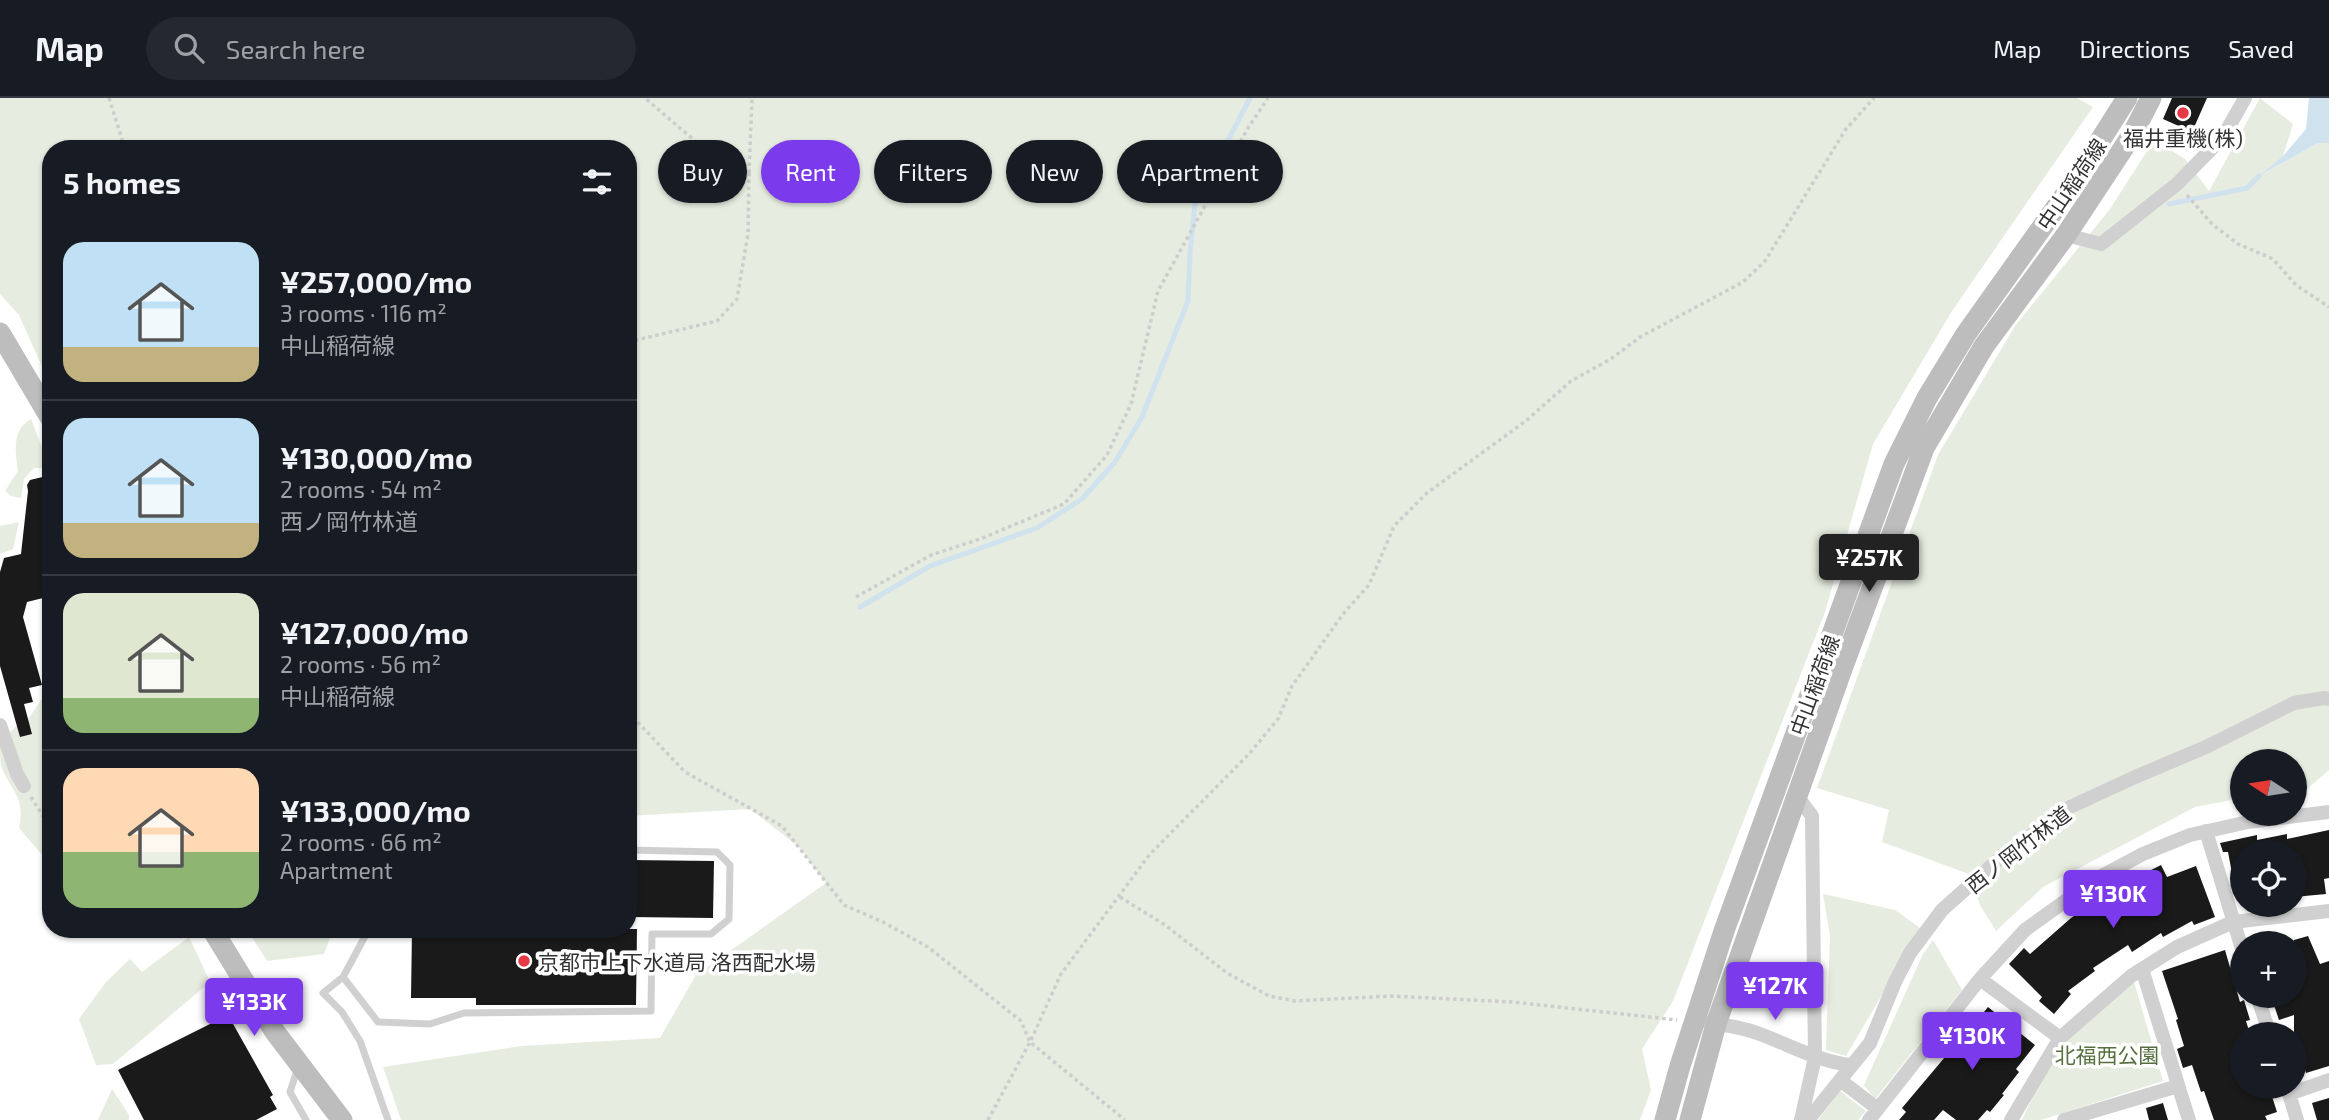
<!DOCTYPE html>
<meta charset="utf-8">
<style>
:root{--surface:#171b24;--page:#242831;--text:#f1f3f6;--muted:#9ea1a6;--line:#363941;--accent:#7c3aed}
body{margin:0;font-family:"Exo 2","Noto Sans JP",sans-serif;background:var(--page);color:var(--text);height:100vh;display:flex;flex-direction:column;font-size:26px;white-space:nowrap}
*{box-sizing:border-box;margin:0}
p{font-size:23px;color:var(--muted)}
.icon{flex:none;width:38px;height:38px;fill:none;stroke:currentColor;stroke-width:2;stroke-linecap:round;stroke-linejoin:round}
.map{position:relative;flex:1;overflow:hidden}
.details{position:absolute;left:42px;top:42px;width:595px;height:798px;display:flex;flex-direction:column;background:var(--surface);border-radius:28px;box-shadow:0 2px 5px #0004}
.details>*{flex:none}
.guide{position:absolute;left:658px;top:42px;width:665px;height:63px;display:flex;gap:14px}
.needle{width:46px;rotate:282deg}
.fabs{position:absolute;left:2230px;top:651px;display:grid;gap:14px}
.fabs a{display:grid;place-items:center;width:77px;height:77px;border-radius:50%;background:var(--surface);box-shadow:0 2px 5px #0004;font-size:35px}
.price{position:absolute;translate:-50% -60px;padding:0 16px;border-radius:7px;background:var(--accent);color:#fff;font-size:23px;line-height:46px;filter:drop-shadow(0 2px 4px #0008)}
.price::after{content:'';position:absolute;left:50%;top:42px;width:21px;height:16px;margin-left:-10px;background:inherit;clip-path:polygon(0 0,100% 0,50% 100%)}
.price.active{background:#222;color:#fff}
ul{padding:0;list-style:none}
li{display:flex;align-items:center;gap:21px;height:175px;padding:0 21px}
li+li{border-top:2px solid var(--line)}
li span{display:grid;place-items:center;flex:none;width:196px;height:140px;border-radius:21px;color:#555}
li>.icon{margin-inline-start:auto}
span .icon{width:84px;height:84px;fill:#fffc;stroke-width:1}
li b{font-size:30px}
h2{display:flex;justify-content:space-between;align-items:center;height:84px;padding:0 21px;font-size:30px}
.chip{padding:0 24px;border-radius:32px;background:var(--surface);box-shadow:0 2px 5px #0004;font-size:24px;line-height:63px}
.chip.active{background:var(--accent);color:#fff}
header{display:flex;align-items:center;gap:42px;box-sizing:border-box;height:98px;padding:0 35px;background:var(--surface);border-bottom:2px solid var(--line)}
header strong{font-size:33px}
nav{display:flex;gap:38px;margin-inline-start:auto;font-size:24px}
.search{width:490px;height:63px;background:var(--page);display:flex;align-items:center;gap:18px;box-sizing:border-box;padding:0 24px;border-radius:38px;color:var(--muted);font-size:26px}
.map>svg:first-child{display:block}
.green{fill:#e6ecdf}
.water{fill:#cfe2ee}
.lines{fill:none;stroke-linecap:round;stroke-linejoin:round}
.stream{stroke:#cfe2ee;stroke-width:5}
.building{fill:#1a1a1a}
.path{stroke:#cdcdcd;stroke-width:3.5;stroke-dasharray:3.5 3.5;stroke-linecap:butt}
.lane{stroke:#d0d0d0;stroke-width:7}
.street{stroke:#d0d0d0;stroke-width:14}
.secondary{stroke:#bdbdbd;stroke-width:21}
.poi-dot{fill:#e63946;stroke:#fff;stroke-width:2.5}
.labels{text-anchor:middle;dominant-baseline:central;stroke-width:7;stroke-linejoin:round;paint-order:stroke}
.poi-label{font-size:21px;fill:#333;stroke:#fff}
.street-label{font-size:21px;fill:#333;stroke:#fff}
.park-label{font-size:21px;fill:#56703f;stroke:#fff}
</style>
<header>
<strong>Map</strong>
<div class="search"><svg class="icon" aria-label="search" viewBox="0 0 24 24"><circle cx="10" cy="10" r="6"/><path d="M15 15l6 6"/></svg>Search here</div>
<nav><a>Map</a><a>Directions</a><a>Saved</a></nav>
</header>
<div class="map">
<svg width="2329" height="1022" viewBox="0 0 2329 1022">
<rect width="100%" height="100%" fill="#fff"/>
<path class="green" d="M0,0H2077L2093,9L1952,213L1873,346L1825,514L1673,903L1642,951L1651,992L1640,1022H401L383,969L521,948L660,940L696,877L826,785L798,748L750,711L628,718V51H51V289L19,217L0,196Z
M2260,0L2293,26L2283,58L2263,76L2318,45H2329V672L2308,690L2294,692V663H2242V700L2195,709L2043,789L1996,833L1980,807L1969,776L1882,744L1889,712L1817,690L1938,357L2015,228L2110,111L2154,42L2185,61L2209,93Z
M31,321L50,370H34L24,381L21,400L11,398L5,393L18,373C15,354 12,331 31,321Z
M19,424L13,451L0,456V428Z
M51,587V767L19,730C26,698 11,694 1,668C0,661 0,652 0,645L15,629L29,620Z
M1823,796L1895,812L1924,833L1895,875L1846,958L1826,952L1830,838Z
M247,831H333L324,856L267,863Z
M189,839L210,884L113,966L96,967L79,921L106,884L130,861L142,874Z
M1933,842L1962,892L1875,1001L1864,987L1923,856Z
M2134,884L2163,983L2041,1022H2022L2062,938Z
M112,991L129,1017V1022H98Z
M1840,993L1866,1013L1858,1022H1818Z"/>
<path class="water" d="M2309,0H2329V45H2318L2259,78L2283,58L2306,31Z"/>
<g class="lines">
<path class="stream" d="M2169,106L2247,90L2259,78
M860,509L930,468L1037,430L1082,401L1115,364L1142,319L1188,203L1190,155L1195,106L1250,0"/>
</g>
<path class="building" d="M2172,0H2207L2192,34L2163,21Z
M51,377V498L27,504L23,519L42,587L29,590L33,604L24,606L32,636L20,639L0,568V474L4,460L21,456L28,393L27,387L30,382Z
M2329,732V780L2324,781L2326,796L2294,799V754H2242V790L2235,791L2228,754H2223L2220,745L2257,737V742L2287,736V741Z
M628,762L714,763L713,820L628,819Z
M2161,767L2167,779L2196,768L2215,819L2194,827L2192,823L2163,839L2161,835L2132,854L2128,847L2093,870L2095,873L2068,893L2071,896L2054,916L2039,903L2042,899L2009,866L2024,850L2030,856L2071,820L2103,799L2102,797Z
M412,831H637L636,907H476V900H411Z
M2308,838L2320,866L2329,863V968L2306,975L2297,944L2294,945V917L2279,922L2271,898H2294V842Z
M2225,852L2240,904L2244,902L2250,922L2246,923L2250,936H2242V989H2269L2277,1014L2265,1018L2267,1022H2214L2204,993L2201,994L2192,967L2183,970L2177,951L2184,948L2176,922L2178,921L2162,873Z
M1988,909L2035,947L2016,971L2019,974L2002,996L2004,997L1990,1014L1987,1012L1978,1022H1956L1943,1012L1934,1022H1899L1906,1014L1902,1010L1956,946L1949,941L1961,926L1969,933Z
M228,917L273,997L270,999L277,1011L256,1022H144L118,972Z
M2329,1000V1022H2317L2312,1005Z
M2163,1005L2168,1022H2149L2146,1010Z"/>
<g class="lines">
<path class="path" d="M109,0L125,51
M749,75L752,0
M2187,97L2212,126L2238,146L2273,161L2296,187L2329,209
M628,244L717,223L737,201L748,136L749,76L709,55L645,0
M856,499L931,457L980,441L1064,406L1107,357L1131,306L1158,193L1248,30L1268,0
M628,614L685,674L782,728L844,807L883,824L928,849L1021,923L1030,944L1125,1022
M31,699L51,731
M1120,799L1165,827L1227,875L1269,898L1295,903L1391,898L1512,904L1677,922
M988,1022L1030,944L1061,876L1150,756L1249,656L1278,621L1292,588L1343,516L1369,487L1394,428L1427,395L1527,322L1571,283L1611,261L1640,239L1743,184L1765,163L1846,31L1874,0"/>
<path class="lane" d="M369,831L343,879L323,895L342,914L360,943L388,1022
M343,879L378,924L430,926L464,915L651,913L652,836H711L729,821L730,767L717,754L628,752
M298,969L290,994L306,1022"/>
<path class="street" d="M2066,137L2101,146L2177,86L2223,39L2245,0
M0,627L17,676L24,688
M1797,698L1812,718L1815,959L1801,1022
M2206,733L2242,851
M2142,871L2189,1022
M1980,881L2060,940
M2257,898L2270,936
M1708,925C1725,927 1741,929 1757,935C1788,946 1817,963 1850,967
M1840,982L1878,1011
M2287,989L2297,1022
M2289,996L2329,982
M1808,1022L1870,945L1895,884L1910,855L1942,812L1998,762L2068,710L2135,679L2206,649L2294,605L2324,600L2329,601
M1869,1022L1980,881L2025,832L2096,781L2143,756L2190,737L2248,724L2329,714
M2011,1022L2060,940L2131,878L2177,849L2233,824L2329,813
M2064,1022L2178,988"/>
<path class="secondary" d="M0,235L51,321
M212,831L275,934L342,1022
M1665,1022L1680,968L1724,833L1894,366L1927,300L1966,236L2070,90L2127,0
M1690,1022L1716,926L1842,571L1924,350L1984,248L2066,137L2132,37L2151,0"/>
</g>
<g class="poi-dot">
<circle cx="2183" cy="15" r="7"/>
<circle cx="524" cy="863" r="7"/>
</g>
<g class="labels">
<g class="poi-label">
<text x="2183" y="39">福井重機(株)</text>
<text x="538" y="863" text-anchor="start">京都市上下水道局 洛西配水場</text>
</g>
<g class="street-label">
<text transform="translate(2071 86) rotate(-56)">中山稲荷線</text>
<text transform="translate(1814 587) rotate(-70)">中山稲荷線</text>
<text transform="translate(2018 751) rotate(-38)">西ノ岡竹林道</text>
</g>
<g class="park-label">
<text x="2107" y="956">北福西公園</text>
</g>
</g>
</svg>
<div class="fabs">
<a><svg class="needle" viewBox="-14 -14 28 28"><path d="M0-13l5 13h-10z" fill="#e53935"/><path d="M0 13l5-13h-10z" fill="#9ea1a6"/></svg></a>
<a><svg class="icon" aria-label="locate" viewBox="0 0 24 24"><circle cx="12" cy="12" r="6"/><path d="M12 2v4M12 18v4M2 12h4M18 12h4"/></svg></a>
<a>+</a>
<a>−</a>
</div>
<b class="price active" style="left:1869px;top:496px">¥257K</b>
<b class="price" style="left:2113px;top:832px">¥130K</b>
<b class="price" style="left:1775px;top:924px">¥127K</b>
<b class="price" style="left:254px;top:940px">¥133K</b>
<b class="price" style="left:1972px;top:974px">¥130K</b>
<div class="guide">
<a class="chip">Buy</a>
<a class="chip active">Rent</a>
<a class="chip">Filters</a>
<a class="chip">New</a>
<a class="chip">Apartment</a>
</div>
<section class="details">
<h2>5 homes<svg class="icon" aria-label="filters" viewBox="0 0 24 24"><path d="M4 7h16M4 17h16"/><circle cx="9" cy="7" r="2"/><circle cx="15" cy="17" r="2"/></svg></h2>
<ul>
<li><span style="background:linear-gradient(#bfe0f5 75%,#c2b280 0)"><svg class="icon" aria-label="home" viewBox="0 0 24 24"><path d="M3 11l9-7 9 7M6 9v11h12V9"/></svg></span><div><b>¥257,000/mo</b><p>3 rooms · 116 m²</p><p>中山稲荷線</p></div></li>
<li><span style="background:linear-gradient(#bfe0f5 75%,#c2b280 0)"><svg class="icon" aria-label="home" viewBox="0 0 24 24"><path d="M3 11l9-7 9 7M6 9v11h12V9"/></svg></span><div><b>¥130,000/mo</b><p>2 rooms · 54 m²</p><p>西ノ岡竹林道</p></div></li>
<li><span style="background:linear-gradient(#dfe7d0 75%,#8fb573 0)"><svg class="icon" aria-label="home" viewBox="0 0 24 24"><path d="M3 11l9-7 9 7M6 9v11h12V9"/></svg></span><div><b>¥127,000/mo</b><p>2 rooms · 56 m²</p><p>中山稲荷線</p></div></li>
<li><span style="background:linear-gradient(#ffd9b3 60%,#8fb573 0)"><svg class="icon" aria-label="home" viewBox="0 0 24 24"><path d="M3 11l9-7 9 7M6 9v11h12V9"/></svg></span><div><b>¥133,000/mo</b><p>2 rooms · 66 m²</p><p>Apartment</p></div></li>
</ul>
</section>
</div>
